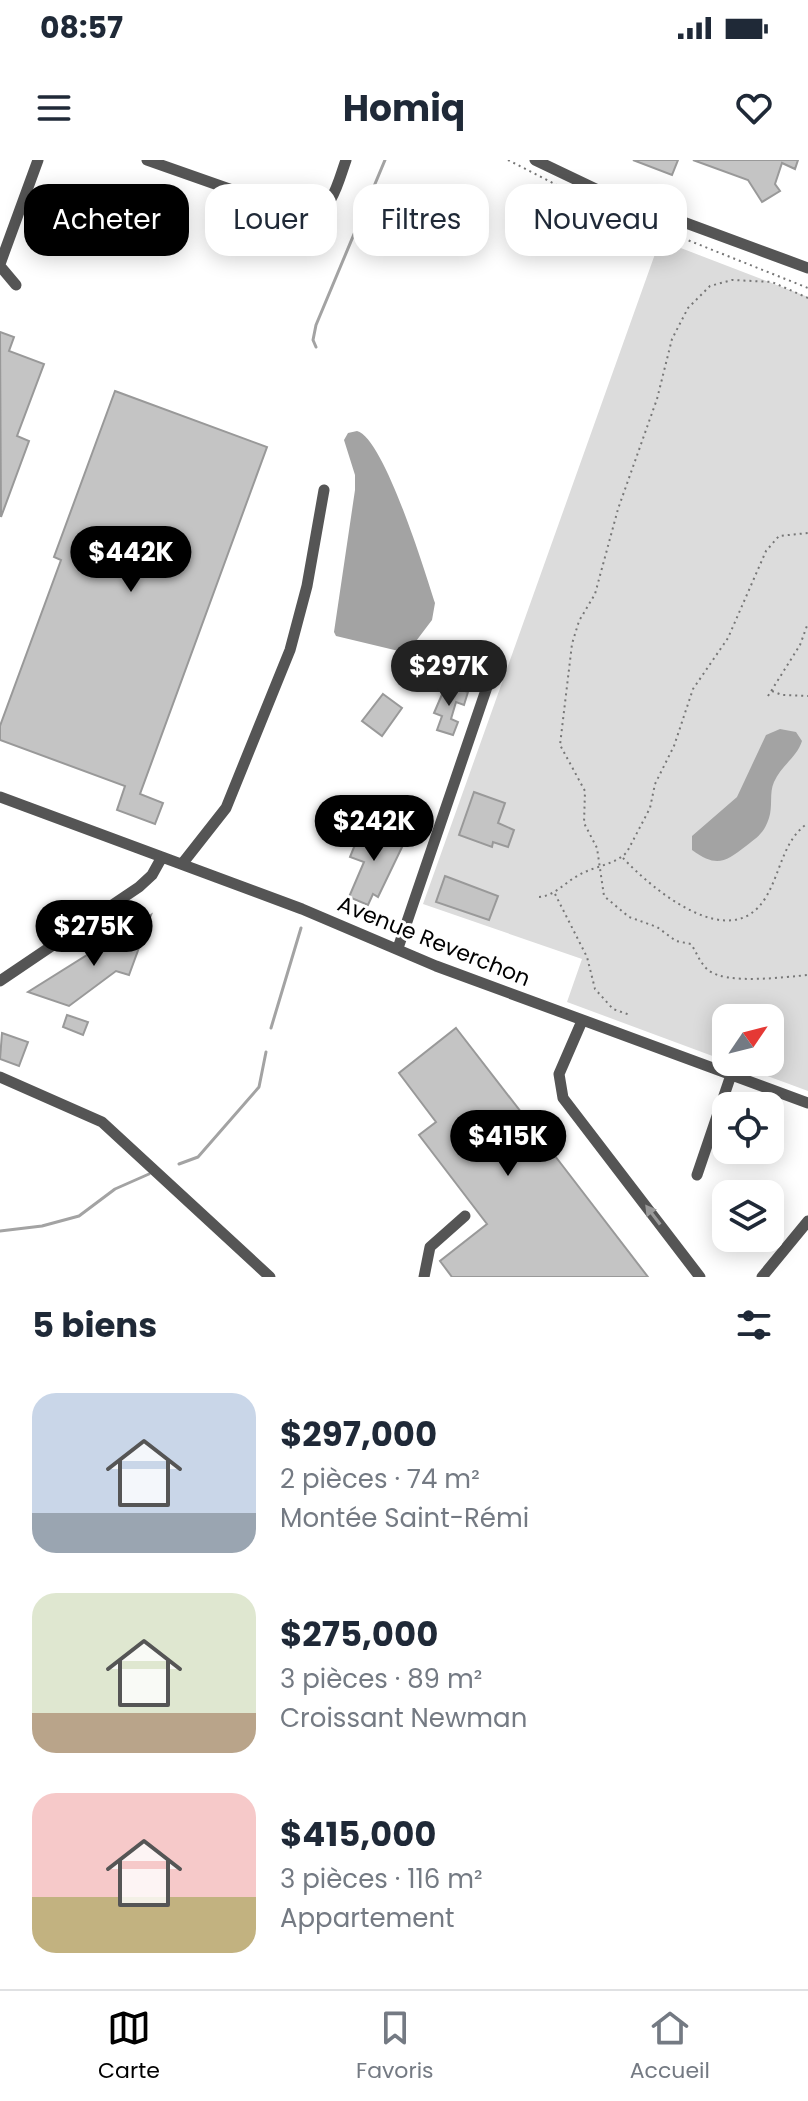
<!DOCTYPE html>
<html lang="fr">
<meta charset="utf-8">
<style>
:root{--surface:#fff;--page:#f6f6f7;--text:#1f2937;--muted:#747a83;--line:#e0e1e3;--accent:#000}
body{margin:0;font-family:Poppins,sans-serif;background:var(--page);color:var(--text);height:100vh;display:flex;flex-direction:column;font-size:30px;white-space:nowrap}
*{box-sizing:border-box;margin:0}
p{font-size:26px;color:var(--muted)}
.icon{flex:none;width:44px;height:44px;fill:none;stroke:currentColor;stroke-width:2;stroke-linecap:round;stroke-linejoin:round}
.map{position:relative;height:1117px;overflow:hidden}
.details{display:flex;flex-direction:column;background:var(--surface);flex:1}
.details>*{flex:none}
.banner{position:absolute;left:24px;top:24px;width:760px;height:72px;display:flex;gap:16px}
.needle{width:52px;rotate:55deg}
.controls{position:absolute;left:712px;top:844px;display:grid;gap:16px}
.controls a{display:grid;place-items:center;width:72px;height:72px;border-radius:16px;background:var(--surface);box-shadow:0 4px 20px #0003;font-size:40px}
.price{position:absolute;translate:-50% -68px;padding:0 18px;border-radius:28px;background:var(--accent);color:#fff;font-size:26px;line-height:52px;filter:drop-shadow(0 2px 4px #0008)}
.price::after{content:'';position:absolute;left:50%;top:48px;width:24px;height:18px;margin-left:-12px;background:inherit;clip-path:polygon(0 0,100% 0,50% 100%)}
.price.active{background:#222;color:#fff}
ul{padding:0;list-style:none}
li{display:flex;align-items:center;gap:24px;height:200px;padding:0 32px}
li span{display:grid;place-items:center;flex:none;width:224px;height:160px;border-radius:24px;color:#555}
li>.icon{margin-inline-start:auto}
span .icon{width:96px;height:96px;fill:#fffc;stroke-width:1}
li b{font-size:34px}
h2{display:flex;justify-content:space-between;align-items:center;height:96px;padding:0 32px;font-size:34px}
.chip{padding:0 28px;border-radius:24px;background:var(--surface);box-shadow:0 4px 20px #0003;font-size:28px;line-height:72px}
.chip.active{background:var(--accent);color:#fff}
.status{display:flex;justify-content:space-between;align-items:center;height:56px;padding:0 40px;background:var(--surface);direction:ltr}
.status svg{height:22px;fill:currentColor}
header{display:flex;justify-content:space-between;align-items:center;height:104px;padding:0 32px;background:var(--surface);font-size:36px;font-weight:700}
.menu{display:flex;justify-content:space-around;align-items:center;height:112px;border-top:2px solid var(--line);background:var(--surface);font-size:22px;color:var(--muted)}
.menu a{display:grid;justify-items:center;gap:4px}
.menu .active{color:var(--accent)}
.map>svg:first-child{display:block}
.green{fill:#dcdcdc}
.water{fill:#a3a3a3}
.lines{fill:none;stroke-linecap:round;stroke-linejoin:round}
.stream{stroke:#a3a3a3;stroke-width:3}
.building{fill:#c4c4c4;stroke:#999;stroke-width:2}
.path{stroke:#777;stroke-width:2;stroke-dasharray:2 4;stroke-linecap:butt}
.minor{stroke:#555;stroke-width:11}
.oneway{fill:#999}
.labels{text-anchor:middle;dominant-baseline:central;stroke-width:6;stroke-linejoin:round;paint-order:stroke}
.street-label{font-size:22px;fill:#000;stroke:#fff}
</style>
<div class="status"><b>08:57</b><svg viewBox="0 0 49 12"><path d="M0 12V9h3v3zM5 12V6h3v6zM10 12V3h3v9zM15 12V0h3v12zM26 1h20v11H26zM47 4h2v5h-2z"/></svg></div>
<header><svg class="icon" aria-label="menu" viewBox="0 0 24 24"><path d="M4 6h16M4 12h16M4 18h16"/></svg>Homiq<svg class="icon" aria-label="heart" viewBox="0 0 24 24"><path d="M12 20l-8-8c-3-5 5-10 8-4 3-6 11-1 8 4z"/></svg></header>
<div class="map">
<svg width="808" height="1117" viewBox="0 0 808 1117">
<rect width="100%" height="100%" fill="#fff"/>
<path class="green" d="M660,80L808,137V931L729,902H770V858H726V901L567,842L582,799L423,744Z"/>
<path class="water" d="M357,271C384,278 425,412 435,443L432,460L407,493L336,476L334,472L355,330V315L344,280L348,273Z
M780,569L796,572L802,581C797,597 781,606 774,622C769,633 773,646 769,658C764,673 758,677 746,686C725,702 717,708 692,690V676L737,637L766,575Z"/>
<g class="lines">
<path class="stream" d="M316,187L313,180L316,165L385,0
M271,868L301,768
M179,1004L198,997L259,927L266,892
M0,1071L42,1066L79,1056L115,1029L149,1014"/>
</g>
<path class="building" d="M633,0H678L672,15Z
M693,0H798L795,9L782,3L775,24L780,31L762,42L748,20Z
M0,172L14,177L9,191L44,204L17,276L29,281L1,357Z
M115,231L267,287L140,634L163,643L155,664L117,650L125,626L0,580V566L61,400L54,397Z
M446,525L468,532L464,545L456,542L451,559L458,562L453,575L437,570L442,556L434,553Z
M383,534L402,548L382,576L362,561Z
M474,632L505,643L498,663L514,670L508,687L493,682L492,687L459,675Z
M363,665L404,683L378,737L373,734L368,745L349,737L364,702L350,697Z
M445,716L498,736L489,760L436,742Z
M151,755L129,815L116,811L69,846L28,832Z
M67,855L88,862L83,875L63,867Z
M456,868L562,1005L648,1117H452L440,1101L487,1064L419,975L436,962L399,913Z
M2,873L28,882L19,906L0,899Z"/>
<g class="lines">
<path class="path" d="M508,0L582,38L808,128
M808,138L772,122L732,120L710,126L688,148L672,179L657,239L618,349L595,434L579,461L572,484L560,585L585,631L584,663L597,688L604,736L629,757L657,767L676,781L691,784C697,793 700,803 708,810C726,825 785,817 808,815
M772,531L782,535L808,536
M768,536L800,485L808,463
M623,698C652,729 731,796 766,737C781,712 783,680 808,663
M555,734L587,797L595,829L613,849L630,855
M539,737C555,736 565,722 579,715C594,706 615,705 627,692L650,648L655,624L674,586L693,529L728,478L766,391L779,376L808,373"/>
<path class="minor" d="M147,0L309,57C333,50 338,22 346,0
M535,0L602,32L808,108
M0,104L38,0
M0,106L16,125
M0,637L302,749L436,806L808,943
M182,704L226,648L290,490L307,426L324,330
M398,788L487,527L456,515
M0,821L139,727L152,715L162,697
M582,861L559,914L563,938L700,1117
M0,917L102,962L270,1117
M697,1015L731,915
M424,1117L430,1087L465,1056
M762,1117L808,1061"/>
</g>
<defs><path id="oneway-solid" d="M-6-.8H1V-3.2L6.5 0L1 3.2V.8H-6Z" transform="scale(2)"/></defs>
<use class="oneway" href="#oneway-solid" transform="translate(653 1055) rotate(-127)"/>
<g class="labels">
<g class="street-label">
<text transform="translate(434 781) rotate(22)">Avenue Reverchon</text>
</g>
</g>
</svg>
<div class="controls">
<a><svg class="needle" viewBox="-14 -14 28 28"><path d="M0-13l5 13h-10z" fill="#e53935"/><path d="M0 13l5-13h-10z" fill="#747a83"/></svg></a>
<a><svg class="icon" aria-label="locate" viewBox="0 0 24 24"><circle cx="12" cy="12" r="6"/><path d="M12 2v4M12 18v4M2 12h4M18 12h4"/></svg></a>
<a><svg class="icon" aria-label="layers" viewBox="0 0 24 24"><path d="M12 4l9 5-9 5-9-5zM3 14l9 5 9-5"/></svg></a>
</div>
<b class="price" style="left:131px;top:434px">$442K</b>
<b class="price active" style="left:449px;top:548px">$297K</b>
<b class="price" style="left:374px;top:703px">$242K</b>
<b class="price" style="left:94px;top:808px">$275K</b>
<b class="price" style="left:508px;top:1018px">$415K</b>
<div class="banner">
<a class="chip active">Acheter</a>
<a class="chip">Louer</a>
<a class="chip">Filtres</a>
<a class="chip">Nouveau</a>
</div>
</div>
<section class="details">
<h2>5 biens<svg class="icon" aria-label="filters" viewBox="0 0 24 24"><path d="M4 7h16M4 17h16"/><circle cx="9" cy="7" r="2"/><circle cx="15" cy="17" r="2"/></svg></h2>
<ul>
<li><span style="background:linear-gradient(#c9d6e8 75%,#9aa5b1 0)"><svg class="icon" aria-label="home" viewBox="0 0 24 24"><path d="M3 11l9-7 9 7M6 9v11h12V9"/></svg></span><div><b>$297,000</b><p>2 pièces · 74 m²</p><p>Montée Saint-Rémi</p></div></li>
<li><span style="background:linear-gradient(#dfe7d0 75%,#b9a48a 0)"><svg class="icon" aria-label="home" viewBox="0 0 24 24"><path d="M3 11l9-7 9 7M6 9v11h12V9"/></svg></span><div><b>$275,000</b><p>3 pièces · 89 m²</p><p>Croissant Newman</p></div></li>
<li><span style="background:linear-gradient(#f6c9c9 65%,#c2b280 0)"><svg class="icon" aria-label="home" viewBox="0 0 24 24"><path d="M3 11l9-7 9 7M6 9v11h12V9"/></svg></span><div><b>$415,000</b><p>3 pièces · 116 m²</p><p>Appartement</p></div></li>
</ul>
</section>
<nav class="menu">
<a class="active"><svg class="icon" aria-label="map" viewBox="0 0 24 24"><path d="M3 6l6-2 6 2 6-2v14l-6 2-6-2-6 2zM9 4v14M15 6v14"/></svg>Carte</a>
<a><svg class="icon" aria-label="saved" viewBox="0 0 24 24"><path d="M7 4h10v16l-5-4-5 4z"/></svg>Favoris</a>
<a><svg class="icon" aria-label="home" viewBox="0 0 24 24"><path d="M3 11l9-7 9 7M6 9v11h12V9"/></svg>Accueil</a>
</nav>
